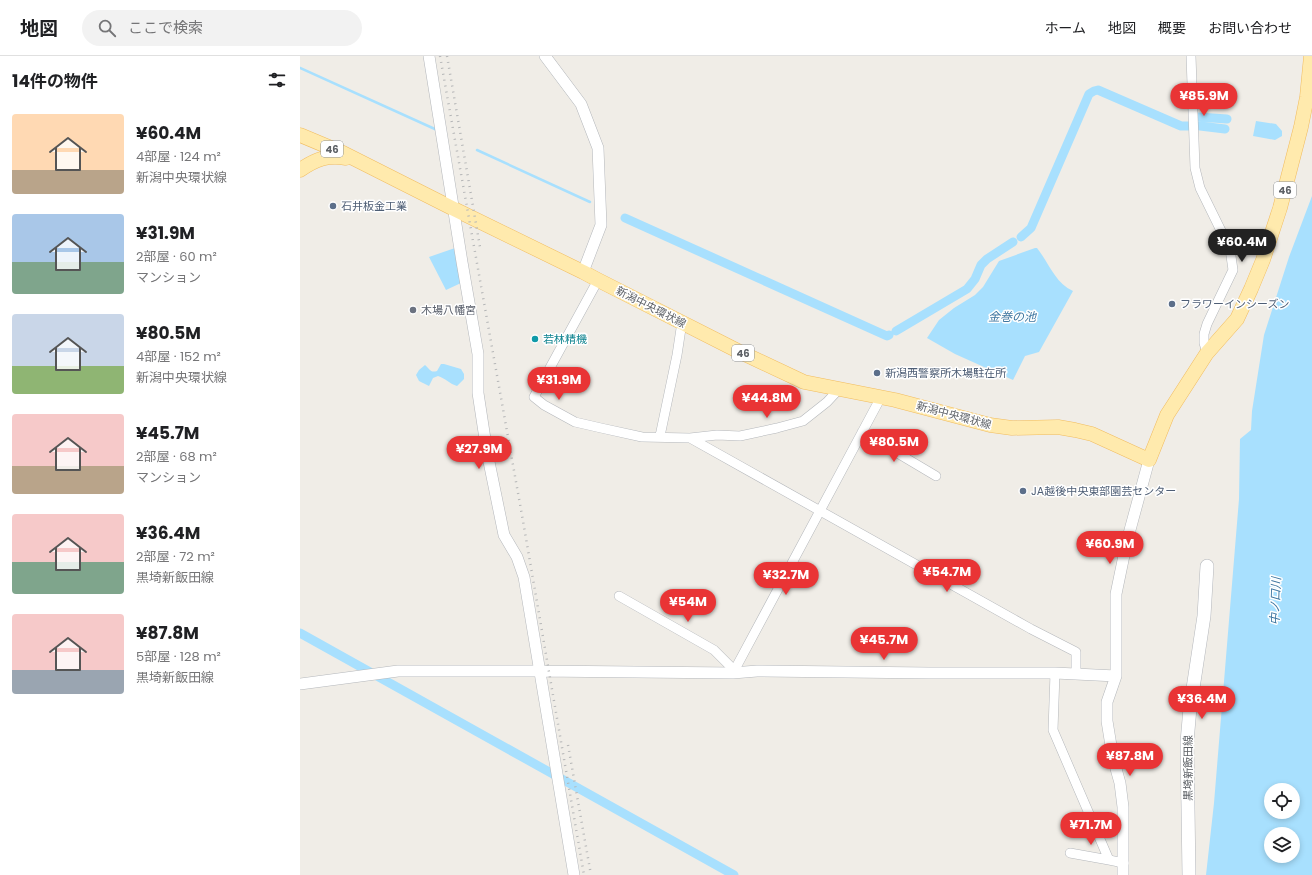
<!DOCTYPE html>
<html lang="ja">
<meta charset="utf-8">
<style>
:root{--surface:#fff;--page:#f2f2f2;--text:#202124;--muted:#757577;--line:#e0e0e0;--accent:#e93435}
body{margin:0;font-family:Poppins,"Noto Sans JP",sans-serif;background:var(--page);color:var(--text);height:100vh;display:flex;flex-direction:column;font-size:15px;white-space:nowrap}
*{box-sizing:border-box;margin:0}
p{font-size:13px;color:var(--muted)}
.icon{flex:none;width:22px;height:22px;fill:none;stroke:currentColor;stroke-width:2;stroke-linecap:round;stroke-linejoin:round}
.map{position:relative;flex:1;overflow:hidden}
.details{display:flex;flex-direction:column;background:var(--surface);width:300px}
.details>*{flex:none}
.controls{position:absolute;left:964px;top:727px;display:grid;gap:8px}
.controls a{display:grid;place-items:center;width:36px;height:36px;border-radius:50%;background:var(--surface);box-shadow:0 2px 6px #0003;font-size:20px}
.price{position:absolute;translate:-50% -34px;padding:0 9px;border-radius:14px;background:var(--accent);color:#fff;font-size:13px;line-height:26px;filter:drop-shadow(0 1px 2px #0008)}
.price::after{content:'';position:absolute;left:50%;top:24px;width:12px;height:9px;margin-left:-6px;background:inherit;clip-path:polygon(0 0,100% 0,50% 100%)}
.price.current{background:#222;color:#fff}
ul{padding:0;list-style:none}
li{display:flex;align-items:center;gap:12px;height:100px;padding:0 12px}
li span{display:grid;place-items:center;flex:none;width:112px;height:80px;border-radius:4px;color:#555}
li>.icon{margin-inline-start:auto}
span .icon{width:48px;height:48px;fill:#fffc;stroke-width:1}
li b{font-size:17px}
h2{display:flex;justify-content:space-between;align-items:center;height:48px;padding:0 12px;font-size:17px}
header{display:flex;align-items:center;gap:24px;box-sizing:border-box;height:56px;padding:0 20px;background:var(--surface);border-bottom:1px solid var(--line)}
header strong{font-size:19px}
nav{display:flex;gap:22px;margin-inline-start:auto;font-size:14px}
.search{width:280px;height:36px;background:var(--page);display:flex;align-items:center;gap:10px;box-sizing:border-box;padding:0 14px;border-radius:22px;color:var(--muted);font-size:15px}
main{display:flex;flex:1;min-height:0}
.map>svg:first-child{display:block}
.water{fill:#a8e0fe;fill-rule:evenodd}
.lines{fill:none;stroke-linecap:round;stroke-linejoin:round}
.stream{stroke:#a8e0fe;stroke-width:2.5}
.canal{stroke:#a8e0fe;stroke-width:9}
.minor-casing{stroke:#b4b7bb;stroke-width:10}
.tertiary-casing{stroke:#b4b7bb;stroke-width:12}
.secondary-casing{stroke:#b3b6bb;stroke-width:14}
.primary-casing{stroke:#f1bc5f;stroke-width:15}
.minor{stroke:#fff;stroke-width:9}
.tertiary{stroke:#fff;stroke-width:11}
.secondary{stroke:#fff;stroke-width:13}
.primary{stroke:#ffeaad;stroke-width:14}
.rail{stroke:#b5b6b7;stroke-width:2.5;stroke-dasharray:1 5;stroke-linecap:butt}
.service-dot{fill:#5c6f8a;stroke:#fff;stroke-width:1.5}
.worship-dot{fill:#6b7280;stroke:#fff;stroke-width:1.5}
.culture-dot{fill:#0f9aa8;stroke:#fff;stroke-width:1.5}
.labels{text-anchor:middle;dominant-baseline:central;stroke-width:3;stroke-linejoin:round;paint-order:stroke}
.shield{fill:#fff;stroke:#8e9195;stroke-width:1}
.shield-label{font-size:10px;font-weight:bold;fill:#5e6267}
.service-label{font-size:11px;fill:#4e5e75;stroke:#fff;text-anchor:start}
.street-label{font-size:11px;fill:#5e6267;stroke:#fff}
.worship-label{font-size:11px;fill:#5b616d;stroke:#fff;text-anchor:start}
.culture-label{font-size:11px;fill:#0d838f;stroke:#fff;text-anchor:start}
.water-label{font-size:12px;font-style:italic;fill:#3e76a0;stroke:#fff}
</style>
<header>
<strong>地図</strong>
<div class="search"><svg class="icon" aria-label="search" viewBox="0 0 24 24"><circle cx="10" cy="10" r="6"/><path d="M15 15l6 6"/></svg>ここで検索</div>
<nav><a>ホーム</a><a>地図</a><a>概要</a><a>お問い合わせ</a></nav>
</header>
<main>
<section class="details">
<h2>14件の物件<svg class="icon" aria-label="filters" viewBox="0 0 24 24"><path d="M4 7h16M4 17h16"/><circle cx="9" cy="7" r="2"/><circle cx="15" cy="17" r="2"/></svg></h2>
<ul>
<li><span style="background:linear-gradient(#ffd9b3 70%,#b9a48a 0)"><svg class="icon" aria-label="home" viewBox="0 0 24 24"><path d="M3 11l9-7 9 7M6 9v11h12V9"/></svg></span><div><b>¥60.4M</b><p>4部屋 · 124 m²</p><p>新潟中央環状線</p></div></li>
<li><span style="background:linear-gradient(#a9c7e8 60%,#7fa58c 0)"><svg class="icon" aria-label="home" viewBox="0 0 24 24"><path d="M3 11l9-7 9 7M6 9v11h12V9"/></svg></span><div><b>¥31.9M</b><p>2部屋 · 60 m²</p><p>マンション</p></div></li>
<li><span style="background:linear-gradient(#c9d6e8 65%,#8fb573 0)"><svg class="icon" aria-label="home" viewBox="0 0 24 24"><path d="M3 11l9-7 9 7M6 9v11h12V9"/></svg></span><div><b>¥80.5M</b><p>4部屋 · 152 m²</p><p>新潟中央環状線</p></div></li>
<li><span style="background:linear-gradient(#f6c9c9 65%,#b9a48a 0)"><svg class="icon" aria-label="home" viewBox="0 0 24 24"><path d="M3 11l9-7 9 7M6 9v11h12V9"/></svg></span><div><b>¥45.7M</b><p>2部屋 · 68 m²</p><p>マンション</p></div></li>
<li><span style="background:linear-gradient(#f6c9c9 60%,#7fa58c 0)"><svg class="icon" aria-label="home" viewBox="0 0 24 24"><path d="M3 11l9-7 9 7M6 9v11h12V9"/></svg></span><div><b>¥36.4M</b><p>2部屋 · 72 m²</p><p>黒埼新飯田線</p></div></li>
<li><span style="background:linear-gradient(#f6c9c9 70%,#9aa5b1 0)"><svg class="icon" aria-label="home" viewBox="0 0 24 24"><path d="M3 11l9-7 9 7M6 9v11h12V9"/></svg></span><div><b>¥87.8M</b><p>5部屋 · 128 m²</p><p>黒埼新飯田線</p></div></li>
</ul>
</section>
<div class="map">
<svg width="1012" height="819" viewBox="0 0 1012 819">
<rect width="100%" height="100%" fill="#f0ede7"/>
<path class="water" d="M956,65L976,68L982,75V80L975,84L953,80Z
M1012,140V819H906L914,747L939,443L940,383L951,374L952,355L964,279L989,201ZM971,734H993V756H971ZM971,778H993V800H971Z
M155,192L161,227L146,234L129,201Z
M735,192H737C749,207 755,227 773,235L739,296L725,300L713,324L655,298L627,282L639,264L654,252L675,239L683,231L699,205Z
M141,308H144L161,313L164,318V323L157,330C150,328 145,322 138,320L133,322L129,330L119,325L116,319L119,314L125,309C130,313 130,317 137,315Z"/>
<g class="lines">
<path class="stream" d="M0,12L137,74
M177,94L290,146"/>
<path class="canal" d="M898,61L927,63
M900,70L925,73
M325,162L587,280L589,279
M721,181L731,172L789,38L794,35L798,34L881,70H891
M596,275L667,233L675,223L681,209L687,203L713,186
M0,577L434,819"/>
<g class="minor-casing">
<path id="minor" d="M891,0L895,112L900,132L930,193L933,214L907,268L904,278V287L907,297
M298,224L234,341L244,349L275,366L301,372L342,381L390,382L417,379L440,380L477,372L503,365L527,346L540,332
M562,376L636,420
M360,380L377,299L382,266
M390,382L731,573L776,596V618
M319,540L414,594L430,610L433,617
M433,617L581,341
M755,617L753,674L809,804L824,807
M770,797L809,804"/>
</g>
<g class="tertiary-casing">
<path id="tertiary" d="M129,0L162,206L178,298V337L187,396L204,479L217,501L224,521L274,819
M245,0L281,48L298,92L301,169L283,216
M0,628L98,615H239L433,617L457,615L629,617H755L816,620
M823,819V751L820,727L813,702L807,665V646L816,620V538L827,485L849,404"/>
</g>
<g class="secondary-casing">
<path id="secondary" d="M889,819L887,686L890,652L904,560L907,510"/>
</g>
<g class="primary-casing">
<path id="primary" d="M0,79L43,97L154,153L283,216L298,224L438,295L504,326L595,344L690,369L712,372L758,371L775,374L792,378L849,404L867,359L907,297L937,263L951,233L963,204L980,152L1001,71L1007,41L1011,0
M0,114C16,103 27,99 46,102"/>
</g>
<use href="#minor" class="minor"/>
<use href="#tertiary" class="tertiary"/>
<use href="#secondary" class="secondary"/>
<use href="#primary" class="primary"/>
<path class="rail" d="M140,0L223,465L284,819
M147,0L180,191
M268,689L291,819"/>
</g>
<g class="service-dot">
<circle cx="33" cy="150" r="4"/>
<circle cx="872" cy="248" r="4"/>
<circle cx="577" cy="317" r="4"/>
<circle cx="723" cy="435" r="4"/>
</g>
<circle class="worship-dot" cx="113" cy="254" r="4"/>
<circle class="culture-dot" cx="235" cy="283" r="4"/>
<g class="labels">
<g class="shield">
<rect x="21" y="85" width="22" height="16" rx="3"/>
<rect x="974" y="126" width="22" height="16" rx="3"/>
<rect x="432" y="289" width="22" height="16" rx="3"/>
</g>
<g class="shield-label">
<text x="32" y="93">46</text>
<text x="985" y="134">46</text>
<text x="443" y="297">46</text>
</g>
<g class="service-label">
<text x="41" y="150">石井板金工業</text>
<text x="880" y="248">フラワーインシーズン</text>
<text x="585" y="317">新潟西警察所木場駐在所</text>
<text x="731" y="435">JA越後中央東部園芸センター</text>
</g>
<g class="street-label">
<text transform="translate(351 251) rotate(27)">新潟中央環状線</text>
<text transform="translate(654 359) rotate(15)">新潟中央環状線</text>
<text transform="translate(888 712) rotate(-90)">黒埼新飯田線</text>
</g>
<g class="worship-label">
<text x="121" y="254">木場八幡宮</text>
</g>
<g class="culture-label">
<text x="243" y="283">若林精機</text>
</g>
<g class="water-label">
<text x="712" y="260">金巻の池</text>
<text transform="translate(975 545) rotate(-88)">中ノ口川</text>
</g>
</g>
</svg>
<div class="controls">
<a><svg class="icon" aria-label="locate" viewBox="0 0 24 24"><circle cx="12" cy="12" r="6"/><path d="M12 2v4M12 18v4M2 12h4M18 12h4"/></svg></a>
<a><svg class="icon" aria-label="layers" viewBox="0 0 24 24"><path d="M12 4l9 5-9 5-9-5zM3 14l9 5 9-5"/></svg></a>
</div>
<b class="price" style="left:904px;top:61px">¥85.9M</b>
<b class="price current" style="left:942px;top:207px">¥60.4M</b>
<b class="price" style="left:259px;top:345px">¥31.9M</b>
<b class="price" style="left:467px;top:363px">¥44.8M</b>
<b class="price" style="left:594px;top:407px">¥80.5M</b>
<b class="price" style="left:179px;top:414px">¥27.9M</b>
<b class="price" style="left:810px;top:509px">¥60.9M</b>
<b class="price" style="left:647px;top:537px">¥54.7M</b>
<b class="price" style="left:486px;top:540px">¥32.7M</b>
<b class="price" style="left:388px;top:567px">¥54M</b>
<b class="price" style="left:584px;top:605px">¥45.7M</b>
<b class="price" style="left:902px;top:664px">¥36.4M</b>
<b class="price" style="left:830px;top:721px">¥87.8M</b>
<b class="price" style="left:791px;top:790px">¥71.7M</b>
</div>
</main>
